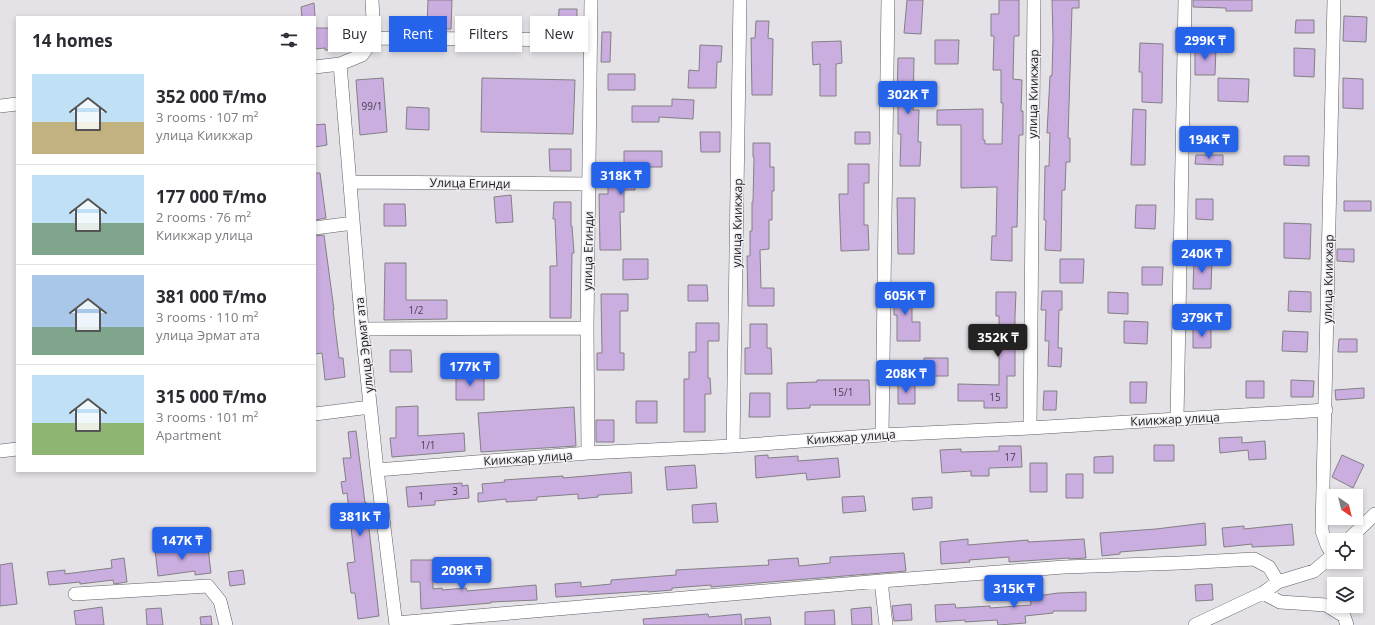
<!DOCTYPE html>
<meta charset="utf-8">
<style>
:root{--surface:#fff;--page:#f7f7f7;--text:#2b2b33;--muted:#7c7c81;--line:#e1e1e2;--accent:#2563eb}
body{margin:0;font-family:"Open Sans",sans-serif;background:var(--page);color:var(--text);height:100vh;display:flex;flex-direction:column;font-size:15px;white-space:nowrap}
*{box-sizing:border-box;margin:0}
p{font-size:13px;color:var(--muted)}
.icon{flex:none;width:22px;height:22px;fill:none;stroke:currentColor;stroke-width:2;stroke-linecap:round;stroke-linejoin:round}
.map{position:relative;flex:1;overflow:hidden}
.side{position:absolute;left:16px;top:16px;width:300px;height:456px;display:flex;flex-direction:column;background:var(--surface);border-radius:0px;box-shadow:0 2px 6px #0003}
.side>*{flex:none}
.guide{position:absolute;left:328px;top:16px;width:380px;height:36px;display:flex;gap:8px}
.needle{width:26px;rotate:145deg}
.fabs{position:absolute;left:1327px;top:489px;display:grid;gap:8px}
.fabs a{display:grid;place-items:center;width:36px;height:36px;border-radius:0px;background:var(--surface);box-shadow:0 2px 6px #0003;font-size:20px}
.price{position:absolute;translate:-50% -34px;padding:0 9px;border-radius:4px;background:var(--accent);color:#fff;font-size:13px;line-height:26px;filter:drop-shadow(0 1px 2px #0008)}
.price::after{content:'';position:absolute;left:50%;top:24px;width:12px;height:9px;margin-left:-6px;background:inherit;clip-path:polygon(0 0,100% 0,50% 100%)}
.price.selected{background:#222;color:#fff}
ul{padding:0;list-style:none}
li{display:flex;align-items:center;gap:12px;height:100px;padding:0 16px}
li+li{border-top:1px solid var(--line)}
li span{display:grid;place-items:center;flex:none;width:112px;height:80px;border-radius:0px;color:#555}
li>.icon{margin-inline-start:auto}
span .icon{width:48px;height:48px;fill:#fffc;stroke-width:1}
li b{font-size:17px}
h2{display:flex;justify-content:space-between;align-items:center;height:48px;padding:0 16px;font-size:17px}
.tag{padding:0 14px;border-radius:0px;background:var(--surface);box-shadow:0 2px 6px #0003;font-size:14px;line-height:36px}
.tag.selected{background:var(--accent);color:#fff}
.map>svg:first-child{display:block}
.building{fill:#cbaee0;stroke:#838085}
.lines{fill:none;stroke-linecap:round;stroke-linejoin:round}
.minor-casing{stroke:#605e62;stroke-width:14}
.minor{stroke:#fff;stroke-width:13}
.labels{text-anchor:middle;dominant-baseline:central;stroke-width:3;stroke-linejoin:round;paint-order:stroke}
.number-label{font-size:10px;fill:#463e4c}
.street-label{font-size:12px;fill:#1a191a;stroke:#f1eff4}
</style>
<div class="map">
<svg width="1375" height="625" viewBox="0 0 1375 625">
<rect width="100%" height="100%" fill="#e4e1e7"/>
<path class="building" d="M428,0H452L451,29H427Z
M907,0H923L921,34L904,33Z
M999,0H1019V36H1014L1013,79L1022,80L1021,111H1023V135H1019L1017,227H1012V261L991,260L992,236H996L997,187L961,188V125H937V110L983,109V140H985V144H1002L1003,103H1001V70H993L994,36H991V14H999Z
M1052,0H1079V8H1072L1068,138H1070V162H1066L1065,190H1062L1061,251L1045,250L1046,220H1044L1045,166H1049L1050,133H1047L1050,76H1052L1053,38Z
M1193,0H1252V11H1226V8L1193,7Z
M314,3L315,17H302L301,7Z
M559,9H577V29H558Z
M1344,16L1367,17L1366,42L1343,41Z
M1296,20H1314V33H1295Z
M756,21H769L768,38L773,39L772,95H752L751,38H755Z
M315,28H346V50H325V48L315,49Z
M602,32H611L610,62H601Z
M935,40H959L958,64H935Z
M841,41L842,63L836,64V96H820V64L813,65L812,42Z
M1140,43L1163,44L1162,103L1142,102V72H1139Z
M700,45L722,46L721,62H717L716,88H688L689,70L699,71Z
M1195,47H1216L1215,75H1195Z
M1294,48L1315,49L1314,77L1294,76Z
M898,58H914L913,110H919L918,142H921L920,166H900L901,134H898V99H897Z
M608,74H635V90H608Z
M383,78L387,132L360,135L356,80Z
M482,78L575,80L573,134L481,132Z
M1218,78L1249,79L1248,102L1218,101Z
M1343,78L1363,79V109L1343,108Z
M672,99L694,100L693,119L659,117V122H632V106H672Z
M407,107L429,108V130L406,129Z
M1133,109L1146,110L1145,165H1131Z
M325,124L327,145L315,147V125Z
M700,132H720V152H701Z
M855,132H870V144H855Z
M753,143H770V167H774V191H772V220H769V249L760,250L761,288H774V306H748L747,256H750V231H752V202H753L754,157H753Z
M549,149H571V171H550Z
M624,151H662V167H635V190H624V212H620L621,250H600L599,194H608V174H624Z
M1196,155H1223V165L1195,164Z
M1284,156H1309V166L1284,165Z
M848,164H869V183H864V225H868L869,250L841,251L839,194H848Z
M315,173H320L326,218L315,220Z
M511,195L513,222L496,223L494,197Z
M897,198H915L914,254H898Z
M1196,199H1213V220L1196,219Z
M1344,201H1371V211H1344Z
M554,202H571V226H572L574,253H572L571,318H550V266H557L555,219H553Z
M384,204H405L406,226H384Z
M1136,205H1156L1155,229L1135,228Z
M1284,223L1311,224L1310,259L1284,258Z
M324,235L334,310H333L339,358H343L345,377L325,380L322,353L315,354V236Z
M1337,249H1354V262L1337,261Z
M623,259H648V279L623,280Z
M1060,259H1084L1083,283H1060Z
M1194,259L1212,260L1211,289H1193Z
M385,263H406V300H447V319L384,320Z
M1142,267H1163L1162,285H1142Z
M688,285H707L708,301H688Z
M894,288H912V322H920V341H897V315H894Z
M1042,291H1062V310H1059L1058,348H1062L1061,367L1048,366L1049,341H1045L1046,310H1041Z
M1289,291L1311,292V312L1288,311Z
M996,292H1016L1015,316V376H1007V408H984V401H958V384L999,385V316H996Z
M1108,292L1128,293V314L1108,313Z
M601,294H628V311H620V353H624V370H597V353H602Z
M1124,321L1148,322L1147,344L1124,343Z
M696,323H719V341H708V378H710L711,394H705V432H684V379H689V352H696Z
M750,324H767V348H771L772,374H745V348H750Z
M1193,328H1211V348H1193Z
M1283,331L1308,332L1307,352L1282,351Z
M1339,339H1357V352H1338Z
M390,350H411L412,372H390Z
M924,358H948V376H924Z
M456,374H484V400H456Z
M817,380H869L870,405H810V408L787,409V383L817,382Z
M1291,380L1314,381L1313,397H1291Z
M1246,381H1264V398H1246Z
M1130,382H1147L1146,403H1130Z
M898,384H915V404H898Z
M1364,388V398L1336,400L1335,390Z
M1044,391H1057L1056,410H1043Z
M750,393H770V417H749Z
M636,401H657V423H636Z
M418,406V436L464,433L465,451L392,457L390,438H396V407Z
M574,407L576,446L481,452L478,413Z
M596,420H614V442H596Z
M356,431L365,503L366,502L379,616L358,619L355,593H351L347,563L355,562L347,493L343,494L341,482L346,481L343,458H351L348,432Z
M1242,437V443L1265,441L1266,459L1249,460L1248,450L1220,453L1219,438Z
M1154,445H1174V461H1154Z
M999,446H1021L1022,467L989,468V476H971V471L942,473L940,450L961,449V452L999,451Z
M768,455V458L798,456V461L838,458L840,477L807,480L806,473L756,478L755,456Z
M1342,455L1364,465L1353,488L1332,477Z
M1113,456V473H1094V457Z
M1030,463H1047V492H1030Z
M695,465L697,488L667,490L665,467Z
M631,472L632,493L598,495V497L578,499V494L537,497V500L506,502V499L478,502V493H483L482,484L505,482L504,480L563,476V478Z
M1066,474H1083V498H1066Z
M462,483V486L468,485L469,498L435,501V505L408,507L406,487Z
M864,496L866,511L843,513L842,497Z
M932,497V508L913,510L912,498Z
M716,503L718,522L693,523L692,505Z
M1205,523L1206,545L1120,552V554L1102,556L1100,533L1156,529Z
M1292,524L1294,545L1252,547V544L1224,547L1222,528L1244,526V529Z
M968,539V545L1028,540V542L1084,539L1086,558L1069,559V558L1009,562V557L969,560L970,562L941,564L940,542Z
M182,546V551L208,548L211,573L195,575V571L158,576L155,549Z
M904,553L906,571L770,582L711,587V585L672,588V590L648,592V591L556,597L555,584L581,582V587L611,584V580L676,575V570L769,565L768,560L798,558L799,566L830,563V557Z
M124,558L127,582L114,584L113,580L80,584V582L49,585L47,572L65,570V574L112,568L111,560Z
M411,560H433V589L442,588V590L466,588L467,591L536,585L537,600L491,602V603L421,609L420,582H411Z
M12,563L17,604L0,606V565Z
M243,570L245,584L230,586L228,572Z
M1212,584L1213,600L1196,601L1195,585Z
M1086,592V611H1053V613L1025,616L1026,623L998,625L997,620L965,622V620L936,622L935,605L955,604L956,608L990,606V608L1031,605L1030,597L1058,593Z
M911,604L912,620L894,621L892,606Z
M102,607L104,625H76L74,611Z
M871,607L872,625H852L851,609Z
M161,608L163,625H147L146,609Z
M834,610L835,625H805V612Z
M708,614L709,617L741,614L742,625H644L643,619Z
M211,616L212,625H201L200,617Z
M770,617L771,625H745V619Z"/>
<g class="lines">
<g class="minor-casing">
<path id="minor" d="M372,0L374,38
M340,64L362,329L377,470L396,625
M315,67L340,64L362,55L374,38L590,40
M0,106L17,104
M350,182L589,184
M315,228L353,223
M362,329L587,328
M315,414L370,407
M1177,419L1185,0
M1030,428L1034,0
M882,435L888,0
M733,446L740,0
M0,451L17,449
M588,453L587,328L591,0
M377,470L588,453L733,446L882,435L1030,428L1326,410
M1348,540L1375,514
M1333,556L1327,545L1322,531L1334,0
M881,581L886,625
M1263,593L1280,602L1326,605L1344,616L1347,625
M75,594L208,586L220,601L226,625
M396,623L881,581L1064,567L1180,563L1254,559L1269,567L1278,582
M1195,625L1263,593L1278,582L1314,571L1334,554"/>
</g>
<use href="#minor" class="minor"/>
</g>
<g class="labels">
<g class="number-label">
<text x="372" y="106">99/1</text>
<text x="416" y="310">1/2</text>
<text x="843" y="392">15/1</text>
<text x="995" y="397">15</text>
<text x="428" y="445">1/1</text>
<text x="1010" y="457">17</text>
<text x="455" y="491">3</text>
<text x="421" y="496">1</text>
</g>
<g class="street-label">
<text transform="translate(1033 94) rotate(-89)">улица Киикжар</text>
<text transform="translate(470 183) rotate(1)">Улица Егинди</text>
<text transform="translate(737 223) rotate(-89)">улица Киикжар</text>
<text transform="translate(588 251) rotate(-89)">улица Егинди</text>
<text transform="translate(1328 279) rotate(-89)">улица Киикжар</text>
<text transform="translate(364 345) rotate(-96)">улица Эрмат ата</text>
<text transform="translate(1175 419) rotate(-3)">Киикжар улица</text>
<text transform="translate(851 437) rotate(-4)">Киикжар улица</text>
<text transform="translate(528 458) rotate(-4)">Киикжар улица</text>
</g>
</g>
</svg>
<div class="fabs">
<a><svg class="needle" viewBox="-14 -14 28 28"><path d="M0-13l5 13h-10z" fill="#e53935"/><path d="M0 13l5-13h-10z" fill="#7c7c81"/></svg></a>
<a><svg class="icon" aria-label="locate" viewBox="0 0 24 24"><circle cx="12" cy="12" r="6"/><path d="M12 2v4M12 18v4M2 12h4M18 12h4"/></svg></a>
<a><svg class="icon" aria-label="layers" viewBox="0 0 24 24"><path d="M12 4l9 5-9 5-9-5zM3 14l9 5 9-5"/></svg></a>
</div>
<b class="price" style="left:1205px;top:61px">299K ₸</b>
<b class="price" style="left:908px;top:115px">302K ₸</b>
<b class="price" style="left:1209px;top:160px">194K ₸</b>
<b class="price" style="left:621px;top:196px">318K ₸</b>
<b class="price" style="left:1202px;top:274px">240K ₸</b>
<b class="price" style="left:905px;top:316px">605K ₸</b>
<b class="price" style="left:1202px;top:338px">379K ₸</b>
<b class="price selected" style="left:998px;top:358px">352K ₸</b>
<b class="price" style="left:470px;top:387px">177K ₸</b>
<b class="price" style="left:906px;top:394px">208K ₸</b>
<b class="price" style="left:360px;top:537px">381K ₸</b>
<b class="price" style="left:182px;top:561px">147K ₸</b>
<b class="price" style="left:462px;top:591px">209K ₸</b>
<b class="price" style="left:1014px;top:609px">315K ₸</b>
<div class="guide">
<a class="tag">Buy</a>
<a class="tag selected">Rent</a>
<a class="tag">Filters</a>
<a class="tag">New</a>
</div>
<section class="side">
<h2>14 homes<svg class="icon" aria-label="filters" viewBox="0 0 24 24"><path d="M4 7h16M4 17h16"/><circle cx="9" cy="7" r="2"/><circle cx="15" cy="17" r="2"/></svg></h2>
<ul>
<li><span style="background:linear-gradient(#bfe0f5 60%,#c2b280 0)"><svg class="icon" aria-label="home" viewBox="0 0 24 24"><path d="M3 11l9-7 9 7M6 9v11h12V9"/></svg></span><div><b>352 000 ₸/mo</b><p>3 rooms · 107 m²</p><p>улица Киикжар</p></div></li>
<li><span style="background:linear-gradient(#bfe0f5 60%,#7fa58c 0)"><svg class="icon" aria-label="home" viewBox="0 0 24 24"><path d="M3 11l9-7 9 7M6 9v11h12V9"/></svg></span><div><b>177 000 ₸/mo</b><p>2 rooms · 76 m²</p><p>Киикжар улица</p></div></li>
<li><span style="background:linear-gradient(#a9c7e8 65%,#7fa58c 0)"><svg class="icon" aria-label="home" viewBox="0 0 24 24"><path d="M3 11l9-7 9 7M6 9v11h12V9"/></svg></span><div><b>381 000 ₸/mo</b><p>3 rooms · 110 m²</p><p>улица Эрмат ата</p></div></li>
<li><span style="background:linear-gradient(#bfe0f5 60%,#8fb573 0)"><svg class="icon" aria-label="home" viewBox="0 0 24 24"><path d="M3 11l9-7 9 7M6 9v11h12V9"/></svg></span><div><b>315 000 ₸/mo</b><p>3 rooms · 101 m²</p><p>Apartment</p></div></li>
</ul>
</section>
</div>
